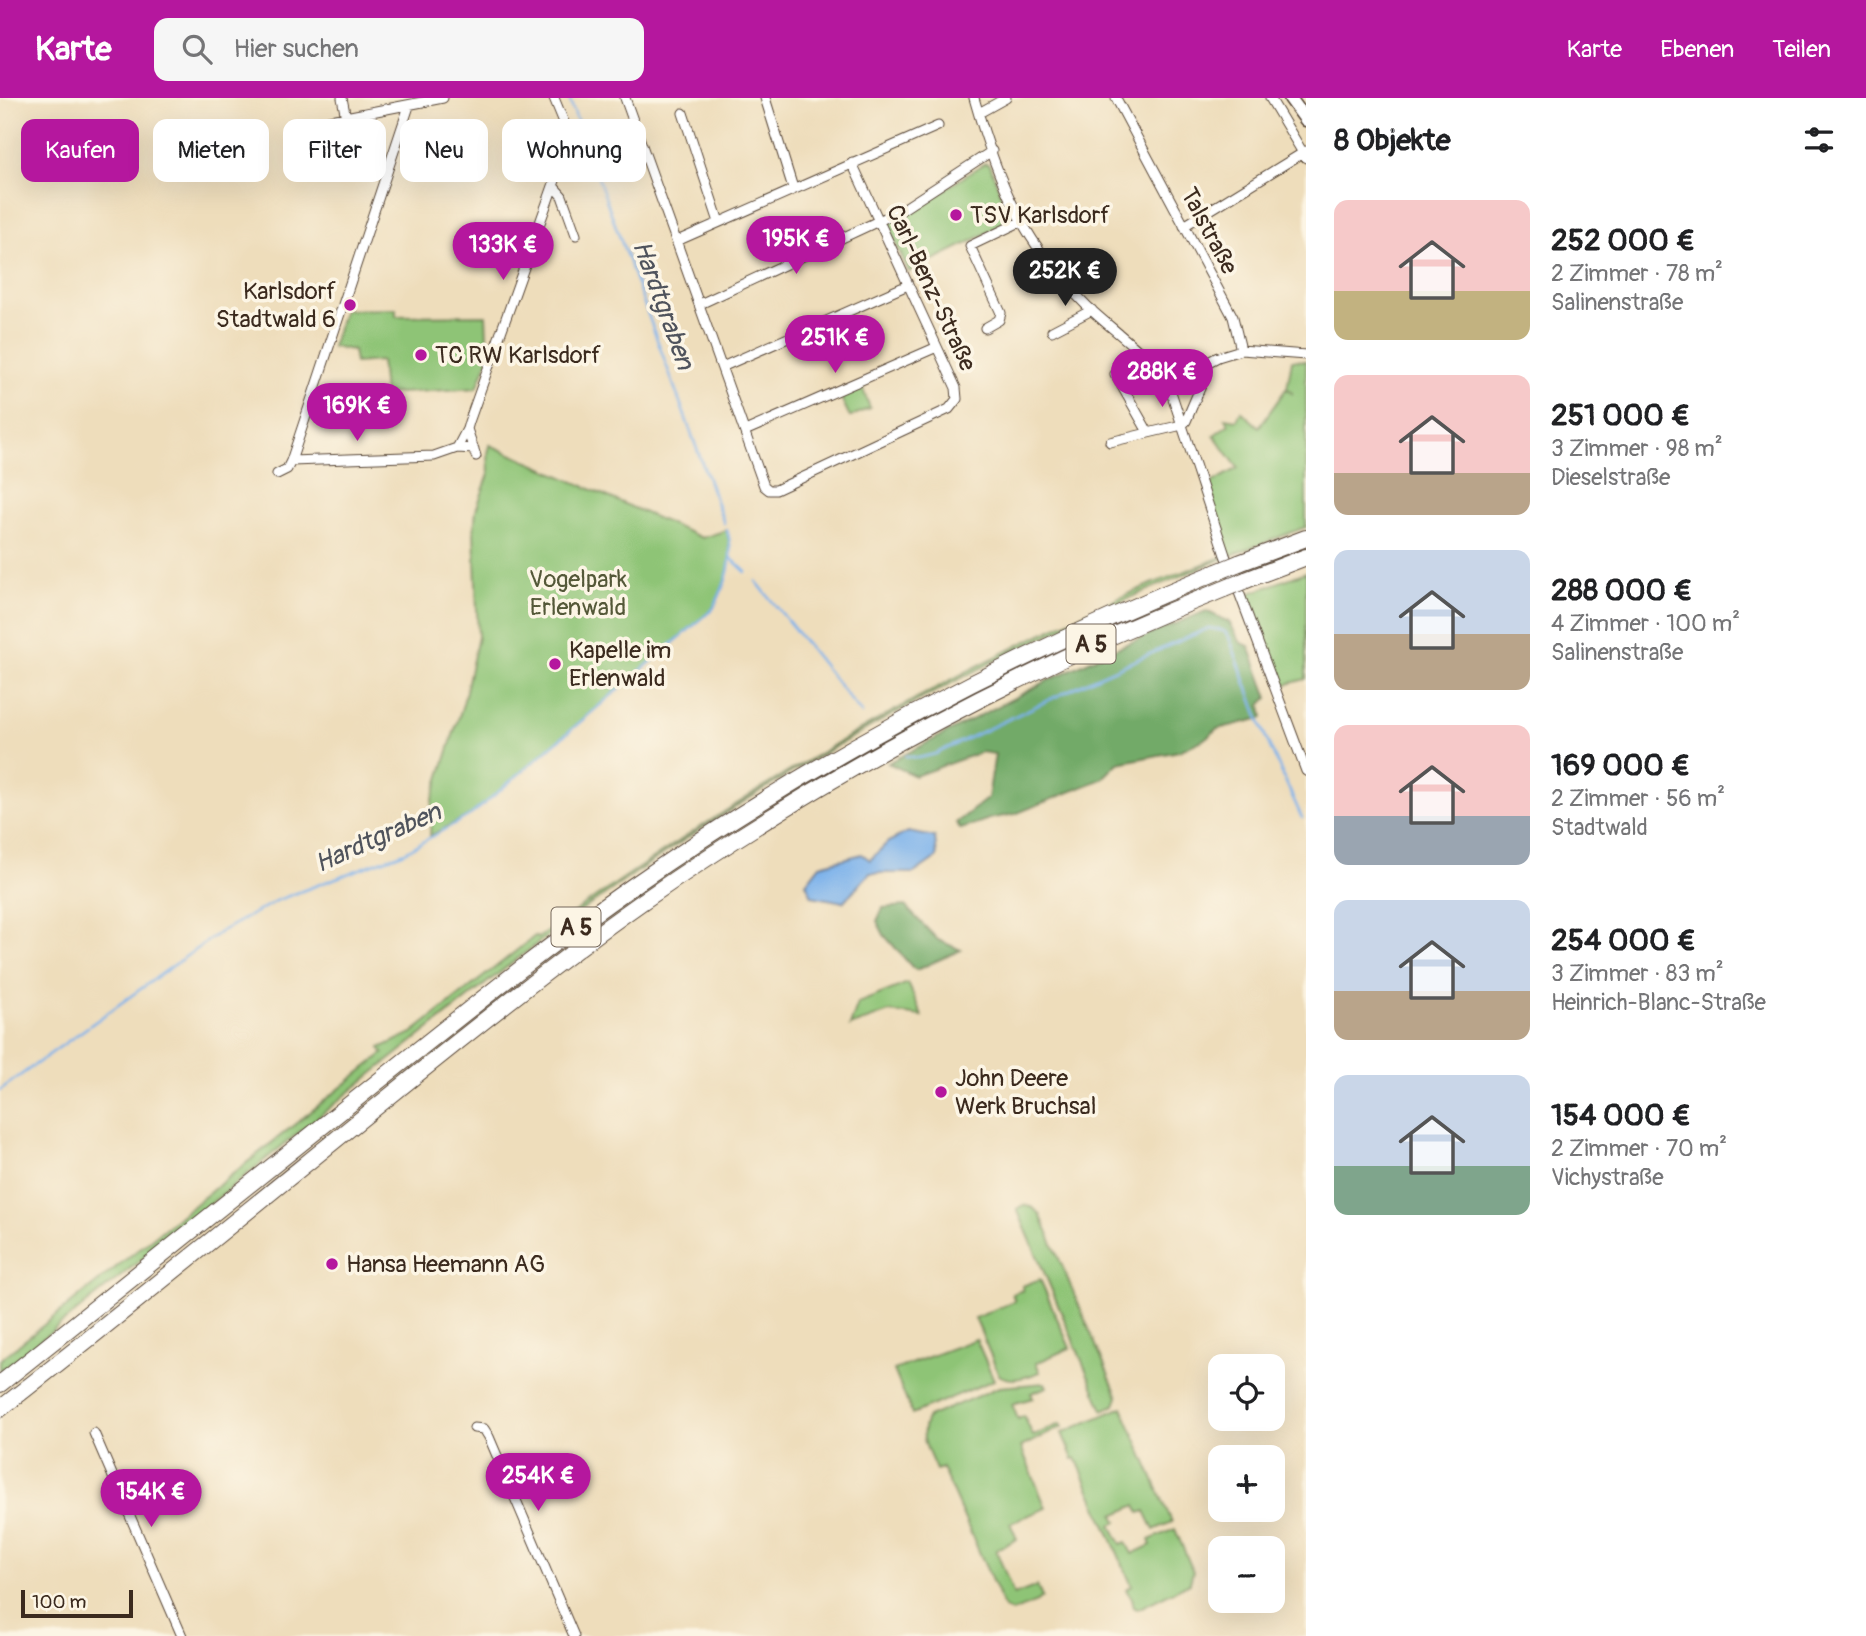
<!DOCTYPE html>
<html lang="de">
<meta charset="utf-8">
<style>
:root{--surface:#fff;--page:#f6f6f6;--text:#202124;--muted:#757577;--accent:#b5179e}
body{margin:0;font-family:Pangolin,sans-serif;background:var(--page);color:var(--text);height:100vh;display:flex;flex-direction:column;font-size:26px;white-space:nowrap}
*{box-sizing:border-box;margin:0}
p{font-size:23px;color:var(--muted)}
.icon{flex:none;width:38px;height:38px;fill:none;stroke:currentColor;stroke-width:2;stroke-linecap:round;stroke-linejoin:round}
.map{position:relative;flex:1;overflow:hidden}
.side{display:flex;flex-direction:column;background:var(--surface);width:560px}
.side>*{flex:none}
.banner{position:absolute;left:21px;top:21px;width:665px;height:63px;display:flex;gap:14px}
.buttons{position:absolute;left:1208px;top:1256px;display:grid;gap:14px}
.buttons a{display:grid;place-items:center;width:77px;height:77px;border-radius:14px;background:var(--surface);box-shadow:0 7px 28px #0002;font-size:35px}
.scale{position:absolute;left:21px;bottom:18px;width:112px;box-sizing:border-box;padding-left:7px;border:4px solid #3b2a1e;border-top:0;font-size:19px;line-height:24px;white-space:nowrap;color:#3b2a1e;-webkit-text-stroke:5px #fcf5e5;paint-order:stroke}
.price{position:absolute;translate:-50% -60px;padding:0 16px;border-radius:24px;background:var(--accent);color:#fff;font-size:23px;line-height:46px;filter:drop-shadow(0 2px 4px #0008)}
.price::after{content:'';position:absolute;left:50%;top:42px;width:21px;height:16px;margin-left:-10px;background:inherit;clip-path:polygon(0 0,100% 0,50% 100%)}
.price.selected{background:#222;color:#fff}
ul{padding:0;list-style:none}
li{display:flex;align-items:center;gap:21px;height:175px;padding:0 28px}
li span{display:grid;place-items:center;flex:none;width:196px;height:140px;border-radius:14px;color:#555}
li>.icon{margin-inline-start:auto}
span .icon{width:84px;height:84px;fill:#fffc;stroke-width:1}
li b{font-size:30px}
h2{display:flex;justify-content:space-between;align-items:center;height:84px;padding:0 28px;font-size:30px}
.pill{padding:0 24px;border-radius:14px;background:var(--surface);box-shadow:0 7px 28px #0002;font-size:24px;line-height:63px}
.pill.selected{background:var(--accent);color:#fff}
header{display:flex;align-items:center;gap:42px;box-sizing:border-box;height:98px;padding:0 35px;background:var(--accent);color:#fff}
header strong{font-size:33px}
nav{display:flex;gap:38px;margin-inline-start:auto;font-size:24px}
.search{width:490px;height:63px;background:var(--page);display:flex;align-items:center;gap:18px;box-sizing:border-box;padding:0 24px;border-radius:14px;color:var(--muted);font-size:26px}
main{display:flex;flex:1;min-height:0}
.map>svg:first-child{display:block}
.green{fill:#8ec476;stroke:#64774a;stroke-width:2}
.forest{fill:#72aa67;stroke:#566a42;stroke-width:2}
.water{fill:#7db2eb;stroke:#5c6e84;stroke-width:2}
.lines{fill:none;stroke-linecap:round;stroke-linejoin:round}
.stream{stroke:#7db2eb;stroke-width:2.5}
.street-casing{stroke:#564536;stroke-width:11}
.secondary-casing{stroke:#564536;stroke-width:15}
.highway-casing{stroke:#564536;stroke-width:18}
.street{stroke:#fff;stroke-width:9}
.secondary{stroke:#fff;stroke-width:12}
.highway{stroke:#fff;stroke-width:16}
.highway-bridge-casing{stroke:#564536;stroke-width:18;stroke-linecap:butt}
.highway-bridge{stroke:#fff;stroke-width:16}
.poi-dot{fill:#b5179e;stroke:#fcf5e5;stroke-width:2.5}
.labels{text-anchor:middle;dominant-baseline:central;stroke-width:7;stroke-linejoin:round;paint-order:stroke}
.shield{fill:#fcf5e5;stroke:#75675a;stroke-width:2}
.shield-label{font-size:23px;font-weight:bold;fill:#3b2a1e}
.poi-label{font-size:24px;fill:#3b2a1e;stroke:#fcf5e5;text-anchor:start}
.street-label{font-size:24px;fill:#3b2a1e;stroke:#fcf5e5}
.park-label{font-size:24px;fill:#545838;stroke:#fcf5e5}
.water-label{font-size:26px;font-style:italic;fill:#4f535c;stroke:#fcf5e5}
</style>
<header>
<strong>Karte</strong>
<div class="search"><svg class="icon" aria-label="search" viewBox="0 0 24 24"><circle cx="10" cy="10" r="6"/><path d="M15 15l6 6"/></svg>Hier suchen</div>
<nav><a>Karte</a><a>Ebenen</a><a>Teilen</a></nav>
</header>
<main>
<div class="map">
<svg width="1306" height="1538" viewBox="0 0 1306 1538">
<rect width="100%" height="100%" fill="#fcf5e5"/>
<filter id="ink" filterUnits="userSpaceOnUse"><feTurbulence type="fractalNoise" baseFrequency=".0143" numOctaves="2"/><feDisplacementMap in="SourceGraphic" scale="14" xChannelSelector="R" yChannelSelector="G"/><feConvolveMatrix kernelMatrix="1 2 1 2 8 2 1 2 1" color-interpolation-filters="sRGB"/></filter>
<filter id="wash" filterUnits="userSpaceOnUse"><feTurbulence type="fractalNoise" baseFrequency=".00686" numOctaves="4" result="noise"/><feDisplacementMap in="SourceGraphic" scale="28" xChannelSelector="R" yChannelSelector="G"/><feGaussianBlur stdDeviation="1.57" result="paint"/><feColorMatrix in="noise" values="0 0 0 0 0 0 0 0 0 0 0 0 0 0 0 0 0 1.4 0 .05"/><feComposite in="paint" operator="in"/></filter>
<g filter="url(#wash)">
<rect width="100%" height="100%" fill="#edb"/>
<path class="green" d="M985,65L990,67L991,70L1010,122L970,144L909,174L888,129L890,124L926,104Z
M396,211V218L486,217L488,261L477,290L384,296L381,263L355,265L353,252L332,249L344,212Z
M1292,262L1306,263V429C1055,521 816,646 598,801C540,842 485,886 430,930C286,1043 145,1161 0,1274V1262L384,955L380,950L412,935L535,838L538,840C698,725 856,627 1033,540C1073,521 1113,502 1154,485C1179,475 1204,467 1228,456L1206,388L1238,370L1214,337L1229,326L1225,320L1237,322L1241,313L1259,329L1286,291L1293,296L1287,290Z
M861,286L870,310L850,319L839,296Z
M490,347L702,440L727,432C735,461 727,485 713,511L472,716L430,738L432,703L463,606L478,539L474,433L476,412L489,376L488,355Z
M1306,474V581L1280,588L1245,497Z
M908,885L922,918L889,914L850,928L858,905Z
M1024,1107L1033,1110L1040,1116L1118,1299L1115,1307L1103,1312L1017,1111Z
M1040,1181L1070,1250L1036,1265L1040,1274C1027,1279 1011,1285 999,1277L975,1220L1015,1203L1012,1196L1023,1192L1022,1188Z
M976,1241L994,1282L912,1316L894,1272Z
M1045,1285L1047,1289L1031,1295L1033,1300L1012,1306L1018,1321L1024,1318L1033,1338L1060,1326L1062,1329L1021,1349L1046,1410L1010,1425L1017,1441L996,1452L1014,1497L1037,1488L1042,1499L1037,1504L1012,1514L1004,1510L942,1370L936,1372C929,1354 917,1338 928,1319L999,1289Z
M1122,1309L1172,1424L1154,1432L1145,1413L1140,1415L1136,1407L1114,1417L1117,1424L1111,1427L1121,1446L1126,1444L1132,1456L1151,1447L1149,1442L1175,1431L1193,1473L1190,1485L1138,1511L1134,1510L1132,1500L1126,1492L1132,1488L1076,1360L1073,1361L1062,1335Z"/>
<path class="forest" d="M1206,513L1229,524L1241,545L1249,548L1268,600L1261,607L1263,620L1217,631L1203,642L1179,653L1118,665L1102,681L1015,716L989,721L961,731L956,725L988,700L995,656L981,654L915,678L888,665L1047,583L1112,552Z
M905,808L938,842L961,852L916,872L912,869L884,837L877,823L883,810Z"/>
<path class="water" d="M908,734L935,739L937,759L914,775H870L843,804L812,798L806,785L820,767L862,756L870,762L888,744Z"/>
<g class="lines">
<path class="stream" d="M569,0L724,425
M731,460L746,474
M756,483L862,616
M906,658L919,660L935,656L1095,580L1209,530L1224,533L1229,539L1266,640L1302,720
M0,992L220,834L278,802L405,754L472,716L713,511C726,486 736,460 727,432"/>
</g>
</g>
<g filter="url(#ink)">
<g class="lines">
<g class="street-casing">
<path id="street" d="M342,0L346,20
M625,0L764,388L769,392H776L949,311L957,301L956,290L852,65
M765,0L793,90
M974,0C998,85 1023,145 1087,208C1113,233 1147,255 1168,285L1225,457L1306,673
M1116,0L1233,219L1241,252
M1270,0L1306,60
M683,15L719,124
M979,15L1006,0
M294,29L443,0
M554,89L562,98L576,137
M1184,128L1306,53
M677,143L938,28
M700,206L900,113L992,53
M985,230L999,222L1001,215L970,148L1020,124
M1052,233L1092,212
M722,269L908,187
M1115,276L1148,334
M1168,285L1218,259L1241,252L1306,257
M1182,327L1186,323L1206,276L1205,266
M467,331L457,350L474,351
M745,333L937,249
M1110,344L1182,327
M476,358L467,331L469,324L568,46V34L554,0
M291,363L409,8
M277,376L287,371L291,363L434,358L457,350
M474,1330L484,1331L489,1339L574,1538
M94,1335L182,1538"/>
</g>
<g class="secondary-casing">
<path id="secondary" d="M1290,0L1306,22"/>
</g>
<g class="highway-casing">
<path id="highway" d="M1239,465L1306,440
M1246,482L1306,459
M0,1286C125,1186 250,1086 375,986C460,919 544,850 633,788C815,661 1012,557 1217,474
M0,1311C123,1215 244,1116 365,1018C456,945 547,871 642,804C823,678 1019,572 1224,491"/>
</g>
<use href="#street" class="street"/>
<use href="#secondary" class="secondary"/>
<use href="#highway" class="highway"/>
<g class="highway-bridge-casing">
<path id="highway-bridge" d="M1217,474L1239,465
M1224,491L1246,482"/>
</g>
<use href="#highway-bridge" class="highway-bridge"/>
</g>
</g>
<g class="poi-dot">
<circle cx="956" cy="117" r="7"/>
<circle cx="350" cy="207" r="7"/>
<circle cx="421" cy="257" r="7"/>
<circle cx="555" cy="566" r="7"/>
<circle cx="941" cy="994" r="7"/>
<circle cx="332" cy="1166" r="7"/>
</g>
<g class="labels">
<g class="shield">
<rect x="1066.5" y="526.5" width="49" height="39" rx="5"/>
<rect x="551.5" y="809.5" width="49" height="39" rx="5"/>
</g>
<g class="shield-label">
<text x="1091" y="546">A 5</text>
<text x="576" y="829">A 5</text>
</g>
<g class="poi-label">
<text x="970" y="117">TSV Karlsdorf</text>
<text x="336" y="193" text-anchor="end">Karlsdorf<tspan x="336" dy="28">Stadtwald 6</tspan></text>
<text x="435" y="257">TC RW Karlsdorf</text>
<text x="569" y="552">Kapelle im<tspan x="569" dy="28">Erlenwald</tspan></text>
<text x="955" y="980">John Deere<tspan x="955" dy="28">Werk Bruchsal</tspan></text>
<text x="346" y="1166">Hansa Heemann AG</text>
</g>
<g class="street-label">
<text transform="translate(1209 133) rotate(62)">Talstraße</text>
<text transform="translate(931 190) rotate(65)">Carl-Benz-Straße</text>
</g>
<g class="park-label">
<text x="578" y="481">Vogelpark<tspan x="578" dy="28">Erlenwald</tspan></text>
</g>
<g class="water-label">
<text transform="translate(663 207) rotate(70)">Hardtgraben</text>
<text transform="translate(378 740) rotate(-24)">Hardtgraben</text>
</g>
</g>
</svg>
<div class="buttons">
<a><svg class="icon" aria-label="locate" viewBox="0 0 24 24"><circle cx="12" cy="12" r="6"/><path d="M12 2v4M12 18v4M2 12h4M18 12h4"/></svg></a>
<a>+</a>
<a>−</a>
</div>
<div class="scale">100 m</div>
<b class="price" style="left:796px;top:178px">195K €</b>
<b class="price" style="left:503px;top:184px">133K €</b>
<b class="price selected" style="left:1065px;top:210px">252K €</b>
<b class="price" style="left:835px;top:277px">251K €</b>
<b class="price" style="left:1162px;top:311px">288K €</b>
<b class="price" style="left:357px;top:345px">169K €</b>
<b class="price" style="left:538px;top:1415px">254K €</b>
<b class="price" style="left:151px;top:1431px">154K €</b>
<div class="banner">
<a class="pill selected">Kaufen</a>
<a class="pill">Mieten</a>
<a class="pill">Filter</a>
<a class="pill">Neu</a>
<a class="pill">Wohnung</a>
</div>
</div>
<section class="side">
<h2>8 Objekte<svg class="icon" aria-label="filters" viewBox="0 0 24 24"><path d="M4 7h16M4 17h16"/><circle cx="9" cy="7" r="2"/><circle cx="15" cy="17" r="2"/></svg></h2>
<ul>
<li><span style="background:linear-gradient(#f6c9c9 65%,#c2b280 0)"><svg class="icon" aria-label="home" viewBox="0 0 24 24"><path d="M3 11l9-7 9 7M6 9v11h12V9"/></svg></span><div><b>252 000 €</b><p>2 Zimmer · 78 m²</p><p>Salinenstraße</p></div></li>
<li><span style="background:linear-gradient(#f6c9c9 70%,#b9a48a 0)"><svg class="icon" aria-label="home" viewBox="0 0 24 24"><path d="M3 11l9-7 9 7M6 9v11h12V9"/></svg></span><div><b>251 000 €</b><p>3 Zimmer · 98 m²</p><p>Dieselstraße</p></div></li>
<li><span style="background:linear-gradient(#c9d6e8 60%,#b9a48a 0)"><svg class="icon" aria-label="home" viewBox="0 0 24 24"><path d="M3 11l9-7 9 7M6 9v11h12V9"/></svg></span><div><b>288 000 €</b><p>4 Zimmer · 100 m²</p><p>Salinenstraße</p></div></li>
<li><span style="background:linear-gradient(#f6c9c9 65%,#9aa5b1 0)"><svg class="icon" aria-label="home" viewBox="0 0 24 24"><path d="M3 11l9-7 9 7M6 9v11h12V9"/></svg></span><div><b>169 000 €</b><p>2 Zimmer · 56 m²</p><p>Stadtwald</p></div></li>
<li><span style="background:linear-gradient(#c9d6e8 65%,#b9a48a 0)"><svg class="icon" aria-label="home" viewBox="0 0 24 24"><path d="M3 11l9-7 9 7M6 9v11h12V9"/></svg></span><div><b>254 000 €</b><p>3 Zimmer · 83 m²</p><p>Heinrich-Blanc-Straße</p></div></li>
<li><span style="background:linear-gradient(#c9d6e8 65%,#7fa58c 0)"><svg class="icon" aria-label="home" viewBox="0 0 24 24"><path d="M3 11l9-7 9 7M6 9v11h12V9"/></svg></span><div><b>154 000 €</b><p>2 Zimmer · 70 m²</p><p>Vichystraße</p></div></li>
</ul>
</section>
</main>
